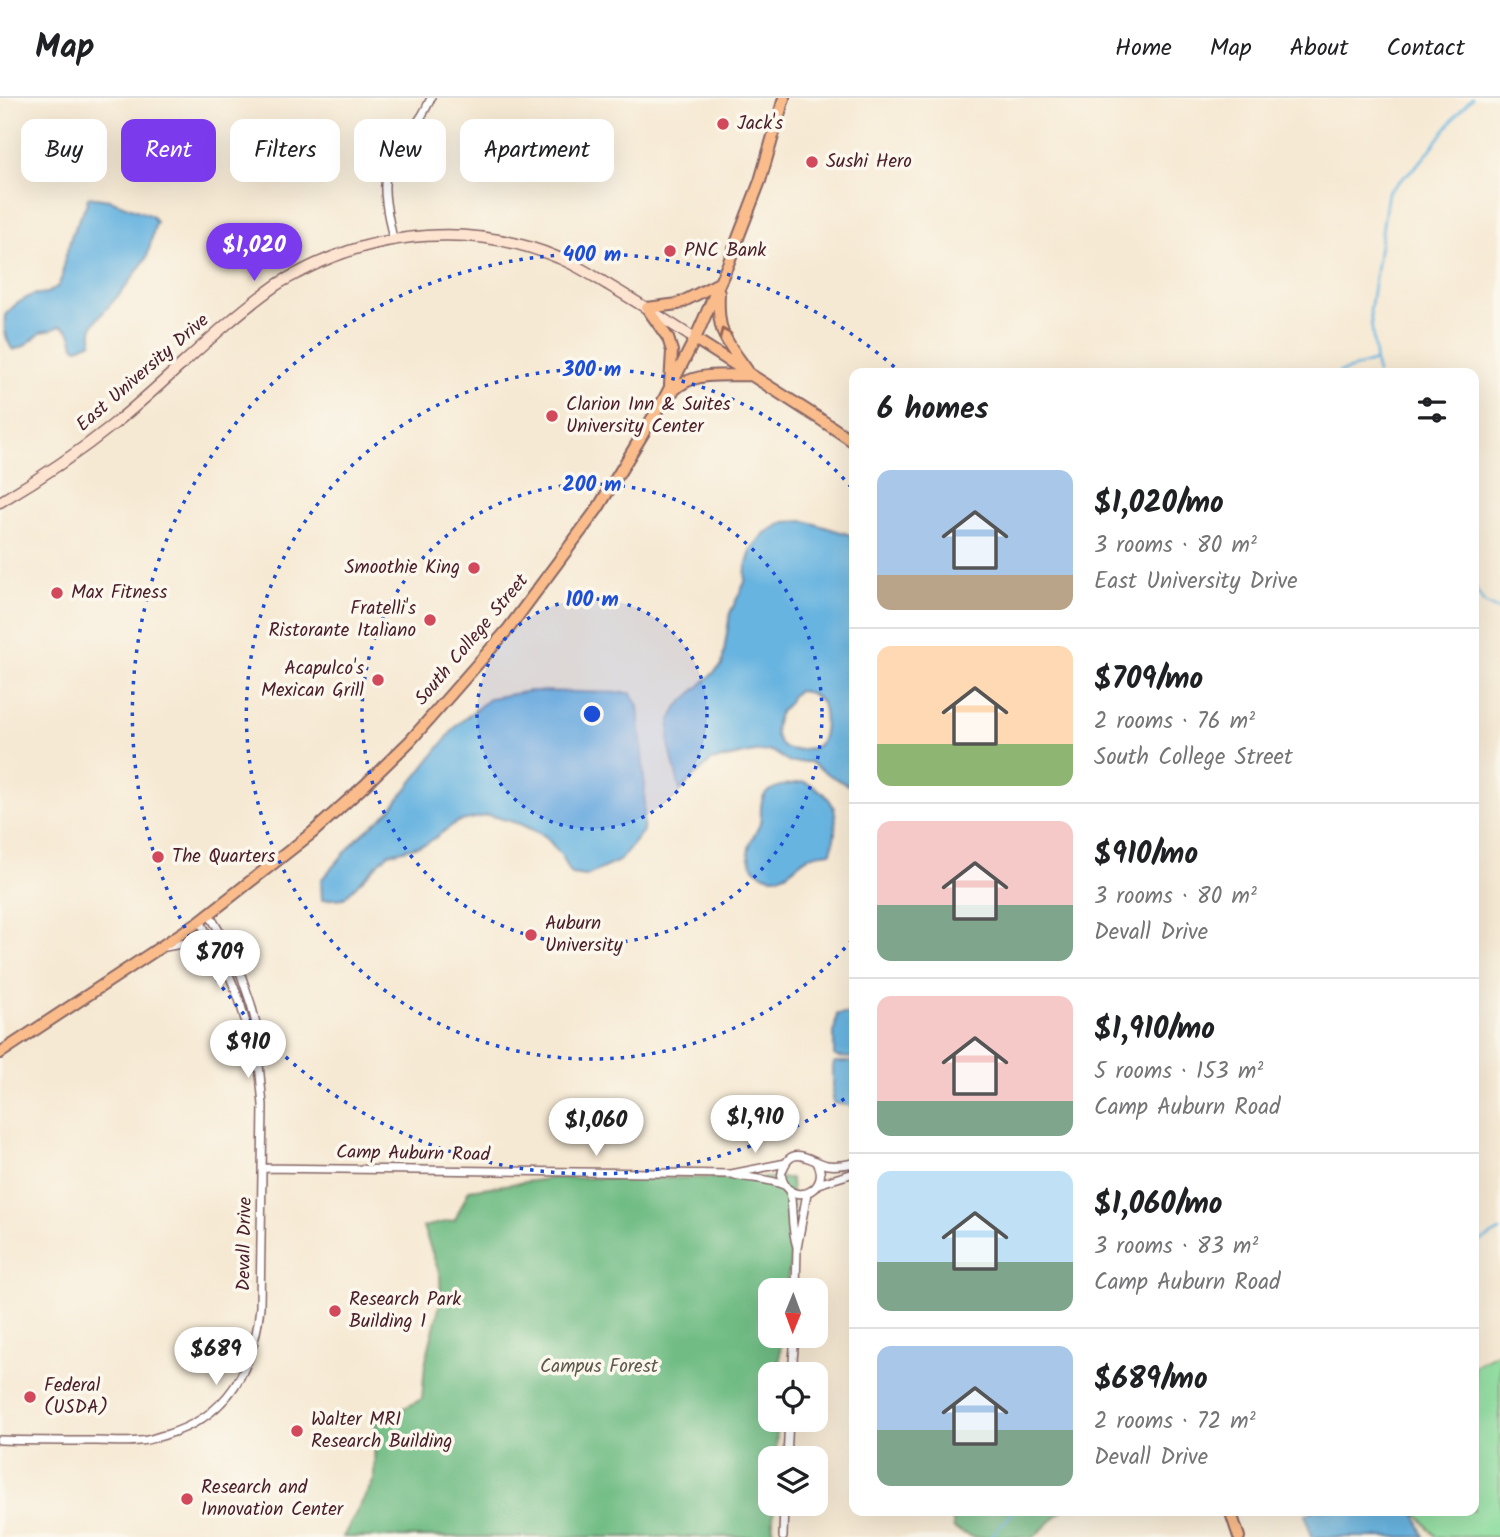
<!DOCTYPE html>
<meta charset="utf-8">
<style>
:root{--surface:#fff;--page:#f6f6f6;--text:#202124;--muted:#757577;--line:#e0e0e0;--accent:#7c3aed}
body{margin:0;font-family:Kalam,sans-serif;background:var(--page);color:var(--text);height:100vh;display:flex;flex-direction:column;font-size:26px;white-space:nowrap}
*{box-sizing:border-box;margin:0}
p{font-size:23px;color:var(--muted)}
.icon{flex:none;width:38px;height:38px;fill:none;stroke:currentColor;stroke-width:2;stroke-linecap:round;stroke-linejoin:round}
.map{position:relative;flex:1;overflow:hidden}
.sheet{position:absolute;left:849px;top:270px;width:630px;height:1148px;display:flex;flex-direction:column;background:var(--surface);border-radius:14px;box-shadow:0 7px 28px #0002}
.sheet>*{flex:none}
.guide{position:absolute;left:21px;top:21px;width:665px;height:63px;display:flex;gap:14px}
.needle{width:46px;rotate:181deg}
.fabs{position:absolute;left:758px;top:1180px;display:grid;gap:14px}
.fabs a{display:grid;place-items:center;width:70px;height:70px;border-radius:14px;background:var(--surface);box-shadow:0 7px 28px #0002;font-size:35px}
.price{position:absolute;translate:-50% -60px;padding:0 16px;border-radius:24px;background:#fff;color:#222;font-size:23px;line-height:46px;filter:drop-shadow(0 2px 4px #0008)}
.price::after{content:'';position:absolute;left:50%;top:42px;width:21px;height:16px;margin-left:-10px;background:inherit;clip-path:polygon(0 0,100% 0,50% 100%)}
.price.current{background:var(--accent);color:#fff}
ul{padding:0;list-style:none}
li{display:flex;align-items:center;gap:21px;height:175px;padding:0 28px}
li+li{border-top:2px solid var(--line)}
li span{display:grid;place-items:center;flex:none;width:196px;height:140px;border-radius:14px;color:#555}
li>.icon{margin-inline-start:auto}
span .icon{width:84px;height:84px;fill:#fffc;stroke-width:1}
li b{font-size:30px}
h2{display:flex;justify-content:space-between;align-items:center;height:84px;padding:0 28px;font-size:30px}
.pill{padding:0 24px;border-radius:14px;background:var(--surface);box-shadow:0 7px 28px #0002;font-size:24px;line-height:63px}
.pill.current{background:var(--accent);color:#fff}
header{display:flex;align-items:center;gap:42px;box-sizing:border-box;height:98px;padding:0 35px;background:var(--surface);border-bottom:2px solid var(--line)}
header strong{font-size:33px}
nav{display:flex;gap:38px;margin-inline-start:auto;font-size:24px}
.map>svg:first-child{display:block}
.green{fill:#8bdd9d;stroke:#6a7e64;stroke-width:2}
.forest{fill:#70bc84;stroke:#5d6e58;stroke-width:2}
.water{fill:#67b4e0;stroke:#586a86;stroke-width:2;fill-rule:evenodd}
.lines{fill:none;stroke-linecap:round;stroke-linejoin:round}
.stream{stroke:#67b4e0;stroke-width:2.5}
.minor-casing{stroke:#866666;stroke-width:10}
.secondary-casing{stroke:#866666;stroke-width:13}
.primary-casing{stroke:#866666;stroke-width:14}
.minor{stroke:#fff;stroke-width:7}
.secondary{stroke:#fde4d1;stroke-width:10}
.primary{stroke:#fabc8b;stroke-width:10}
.oneway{stroke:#996656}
.ring{fill:none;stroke:#1d4ed8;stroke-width:3.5;stroke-dasharray:3.5 7}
.poi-dot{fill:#d1495b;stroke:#fbf7ec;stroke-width:2.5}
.labels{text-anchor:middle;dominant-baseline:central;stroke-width:7;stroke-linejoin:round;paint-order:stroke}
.poi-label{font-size:19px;fill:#4a1f2b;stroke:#fbf7ec;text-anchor:start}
.street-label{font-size:19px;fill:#4a1f2b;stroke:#fbf7ec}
.park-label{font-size:19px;fill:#5e584d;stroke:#fbf7ec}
.centre{fill:#1d4ed8;stroke:#fbf7ec;stroke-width:3.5}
.ring-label{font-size:21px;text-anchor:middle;font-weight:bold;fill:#1d4ed8;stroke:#fbf7ec;stroke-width:7;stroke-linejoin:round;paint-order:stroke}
</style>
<header>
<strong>Map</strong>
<nav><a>Home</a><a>Map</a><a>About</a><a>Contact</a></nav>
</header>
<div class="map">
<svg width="1500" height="1439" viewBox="0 0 1500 1439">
<rect width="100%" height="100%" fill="#fbf7ec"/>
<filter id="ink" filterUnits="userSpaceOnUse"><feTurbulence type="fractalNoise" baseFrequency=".0143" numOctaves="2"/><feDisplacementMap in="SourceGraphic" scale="14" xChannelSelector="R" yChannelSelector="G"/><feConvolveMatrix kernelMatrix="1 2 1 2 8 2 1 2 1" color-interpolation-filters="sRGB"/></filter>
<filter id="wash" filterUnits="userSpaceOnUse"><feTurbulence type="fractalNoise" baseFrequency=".00686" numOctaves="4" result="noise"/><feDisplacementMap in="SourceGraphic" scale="28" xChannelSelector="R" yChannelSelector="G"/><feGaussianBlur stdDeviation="1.57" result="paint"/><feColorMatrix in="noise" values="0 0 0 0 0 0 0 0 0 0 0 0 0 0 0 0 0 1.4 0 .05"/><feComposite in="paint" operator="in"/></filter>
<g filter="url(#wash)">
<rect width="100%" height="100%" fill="#f6e9d3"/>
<path class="green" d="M1500,1253V1439H1436L1414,1412H1474V1268Z"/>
<path class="forest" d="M553,1080H791L794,1134L786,1192H770V1237H781L779,1276H770V1321H777L776,1360H770V1405H774L772,1439H343L374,1382L375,1325L422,1301L425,1266L441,1202L440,1177L423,1129L455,1122L469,1092Z
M960,1412H1063L1034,1439H973L954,1431L952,1419Z"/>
<path class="water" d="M88,99L110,102L152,118L156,124L147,159L125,190L98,220L92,229V244L78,250L74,248C72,239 71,231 60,228L51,232L42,234L24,248L13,252C5,241 4,230 5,217L16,206L32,197L47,195L58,188L62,179L64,164L72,136L87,105Z
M805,423L854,438V689L853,690L829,677L810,664H789L772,653L755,654L711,663L680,692L669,647L670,624L677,609L722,567L730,515L745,484L746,469L752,450L765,435L785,424ZM800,593L810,595L821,603C826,614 828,644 814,650C811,651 807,650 803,651C779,656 770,637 779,616C782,610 786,609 789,604C791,600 790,598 795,595C796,594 798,593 800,593Z
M530,593L631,595L638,608L645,690L643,733L619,763L586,778L571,776L562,758L545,738L520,726L489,717L457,724L426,746L388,756L344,800L322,802L321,782L357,741L390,712L457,627L490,600Z
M804,684C840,699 840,720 831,754C824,755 816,755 810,758C797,764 788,780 773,779C758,778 746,765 749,750C750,741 758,733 760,725C762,716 759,706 764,698C771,687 792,686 804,684Z
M837,916H854V960L837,959L834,957V935Z
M835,964H854V1008L833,1005V967Z
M1314,1412H1414L1424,1439H1311L1306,1417Z"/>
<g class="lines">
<path class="stream" d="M1338,275L1375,263
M1377,275L1370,213L1388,94L1423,61L1458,15L1472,0
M1474,489L1484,505L1500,513
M1474,1147L1500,1133
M990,1439L1016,1412"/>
</g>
</g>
<g filter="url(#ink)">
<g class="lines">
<g class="minor-casing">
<path id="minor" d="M393,142C390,124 384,105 385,87C386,59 406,42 421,19C425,13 428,6 431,0
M200,823L215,850
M165,849L192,844L206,846L216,851L230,879L239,901L252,946L258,956
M816,1063C833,1089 796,1109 784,1085C781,1080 781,1074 784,1069C793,1046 812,1064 827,1067C836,1068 845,1067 854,1065
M262,1070L731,1076L786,1065
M735,1077C751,1081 768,1080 784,1087
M818,1086L854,1075
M790,1092C793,1111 791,1131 797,1149
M796,1192L797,1150L807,1095
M792,1276L795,1237
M0,1342C32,1343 64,1343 96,1343C110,1343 125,1345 139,1343C148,1343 156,1339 165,1337C228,1319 254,1271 260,1209L263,1007L258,956L261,945L251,906L239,871L224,841L209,816
M787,1360L789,1321
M783,1439L784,1405"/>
</g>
<g class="secondary-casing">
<path id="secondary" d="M0,404C39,381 78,355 114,326C169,282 217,229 275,188C282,183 290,179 298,175C378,132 474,124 559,160C577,167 593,178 610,188C639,205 667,223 695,241"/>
</g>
<g class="primary-casing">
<path id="primary" d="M719,195C717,235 725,241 747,272
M695,241L820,321L854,344
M670,287L672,253L668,240L647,210L678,206L719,185
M669,297C673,293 677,289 682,286C701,274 730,278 751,277
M0,955L200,823L312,735L364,688L410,643L509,530L598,410L664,301L695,241L728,166L760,83L784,0
M1230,1412L1239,1439"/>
</g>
<use href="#minor" class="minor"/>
<use href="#secondary" class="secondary"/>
<use href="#primary" class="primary"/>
</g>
<defs><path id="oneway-chevron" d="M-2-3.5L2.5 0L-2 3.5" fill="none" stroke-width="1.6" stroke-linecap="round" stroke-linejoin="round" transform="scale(1.75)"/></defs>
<use class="oneway" href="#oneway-chevron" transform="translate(724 235) rotate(-113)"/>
</g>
<circle cx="592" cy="616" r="115" fill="#1d4ed8" fill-opacity=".12"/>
<g class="ring">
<circle cx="592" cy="616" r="115"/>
<circle cx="592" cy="616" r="230"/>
<path d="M852 842A345 345 0 1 1 852 390"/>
<path d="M853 995A460 460 0 1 1 900 274"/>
</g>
<g class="poi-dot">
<circle cx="723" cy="26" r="7"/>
<circle cx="812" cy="64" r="7"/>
<circle cx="670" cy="153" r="7"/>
<circle cx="552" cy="318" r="7"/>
<circle cx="474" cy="470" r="7"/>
<circle cx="57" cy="495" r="7"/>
<circle cx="430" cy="522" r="7"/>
<circle cx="378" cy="582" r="7"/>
<circle cx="158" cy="759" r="7"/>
<circle cx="531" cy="837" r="7"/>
<circle cx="335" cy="1213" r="7"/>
<circle cx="30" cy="1299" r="7"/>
<circle cx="297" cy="1333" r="7"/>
<circle cx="187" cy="1401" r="7"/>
</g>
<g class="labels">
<g class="poi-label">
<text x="737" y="26">Jack's</text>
<text x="826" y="64">Sushi Hero</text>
<text x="684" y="153">PNC Bank</text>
<text x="566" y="307">Clarion Inn &amp; Suites<tspan x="566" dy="22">University Center</tspan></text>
<text x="460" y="470" text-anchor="end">Smoothie King</text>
<text x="71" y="495">Max Fitness</text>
<text x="416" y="511" text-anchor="end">Fratelli's<tspan x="416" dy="22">Ristorante Italiano</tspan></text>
<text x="364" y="571" text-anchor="end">Acapulco's<tspan x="364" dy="22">Mexican Grill</tspan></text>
<text x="172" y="759">The Quarters</text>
<text x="545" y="826">Auburn<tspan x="545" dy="22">University</tspan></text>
<text x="349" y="1202">Research Park<tspan x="349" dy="22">Building 1</tspan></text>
<text x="44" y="1288">Federal<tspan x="44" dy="22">(USDA)</tspan></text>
<text x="311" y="1322">Walter MRI<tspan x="311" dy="22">Research Building</tspan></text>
<text x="201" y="1390">Research and<tspan x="201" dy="22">Innovation Center</tspan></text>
</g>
<g class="street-label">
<text transform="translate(143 275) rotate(-41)">East University Drive</text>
<text transform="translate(472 542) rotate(-50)">South College Street</text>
<text transform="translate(413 1056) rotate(1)">Camp Auburn Road</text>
<text transform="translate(245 1146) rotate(-89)">Devall Drive</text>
</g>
<g class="park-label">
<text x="599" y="1269">Campus Forest</text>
</g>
</g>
<circle cx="592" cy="616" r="10" class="centre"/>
<g class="ring-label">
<text x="592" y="163">400 m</text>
<text x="592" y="278">300 m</text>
<text x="592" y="393">200 m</text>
<text x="592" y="508">100 m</text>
</g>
</svg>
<div class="fabs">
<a><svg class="needle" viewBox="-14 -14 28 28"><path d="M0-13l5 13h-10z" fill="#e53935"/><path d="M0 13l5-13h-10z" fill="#757577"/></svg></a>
<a><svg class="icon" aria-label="locate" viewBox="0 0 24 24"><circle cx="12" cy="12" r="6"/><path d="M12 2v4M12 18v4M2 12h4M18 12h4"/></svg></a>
<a><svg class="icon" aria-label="layers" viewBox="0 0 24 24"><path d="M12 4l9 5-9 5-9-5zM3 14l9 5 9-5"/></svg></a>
</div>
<b class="price current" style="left:254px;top:185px">$1,020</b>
<b class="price" style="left:220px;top:892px">$709</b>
<b class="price" style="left:248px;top:982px">$910</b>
<b class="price" style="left:755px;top:1057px">$1,910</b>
<b class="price" style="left:596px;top:1060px">$1,060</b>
<b class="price" style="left:216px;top:1289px">$689</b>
<div class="guide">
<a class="pill">Buy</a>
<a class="pill current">Rent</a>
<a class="pill">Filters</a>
<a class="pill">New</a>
<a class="pill">Apartment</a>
</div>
<section class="sheet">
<h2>6 homes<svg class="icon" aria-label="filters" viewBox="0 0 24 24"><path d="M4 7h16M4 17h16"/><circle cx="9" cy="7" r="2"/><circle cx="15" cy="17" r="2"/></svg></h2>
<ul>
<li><span style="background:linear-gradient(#a9c7e8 75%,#b9a48a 0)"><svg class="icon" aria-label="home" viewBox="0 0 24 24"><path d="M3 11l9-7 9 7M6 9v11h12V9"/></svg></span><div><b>$1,020/mo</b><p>3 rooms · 80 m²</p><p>East University Drive</p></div></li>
<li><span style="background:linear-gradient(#ffd9b3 70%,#8fb573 0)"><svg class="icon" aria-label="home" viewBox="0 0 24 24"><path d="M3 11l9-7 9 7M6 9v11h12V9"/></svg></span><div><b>$709/mo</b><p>2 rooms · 76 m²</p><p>South College Street</p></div></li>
<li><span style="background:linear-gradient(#f6c9c9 60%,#7fa58c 0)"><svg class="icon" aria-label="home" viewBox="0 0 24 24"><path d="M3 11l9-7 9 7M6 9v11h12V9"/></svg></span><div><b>$910/mo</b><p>3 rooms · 80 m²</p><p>Devall Drive</p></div></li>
<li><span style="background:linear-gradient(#f6c9c9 75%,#7fa58c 0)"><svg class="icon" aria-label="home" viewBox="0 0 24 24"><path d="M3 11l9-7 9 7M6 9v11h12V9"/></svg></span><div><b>$1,910/mo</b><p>5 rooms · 153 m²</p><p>Camp Auburn Road</p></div></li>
<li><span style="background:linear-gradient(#bfe0f5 65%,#7fa58c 0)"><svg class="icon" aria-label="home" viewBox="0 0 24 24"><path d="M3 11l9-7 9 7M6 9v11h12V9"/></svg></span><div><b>$1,060/mo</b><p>3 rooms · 83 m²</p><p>Camp Auburn Road</p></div></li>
<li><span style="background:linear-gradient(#a9c7e8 60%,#7fa58c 0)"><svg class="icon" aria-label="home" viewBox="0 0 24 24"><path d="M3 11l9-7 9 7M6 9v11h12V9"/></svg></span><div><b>$689/mo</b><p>2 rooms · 72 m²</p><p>Devall Drive</p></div></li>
</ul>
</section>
</div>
